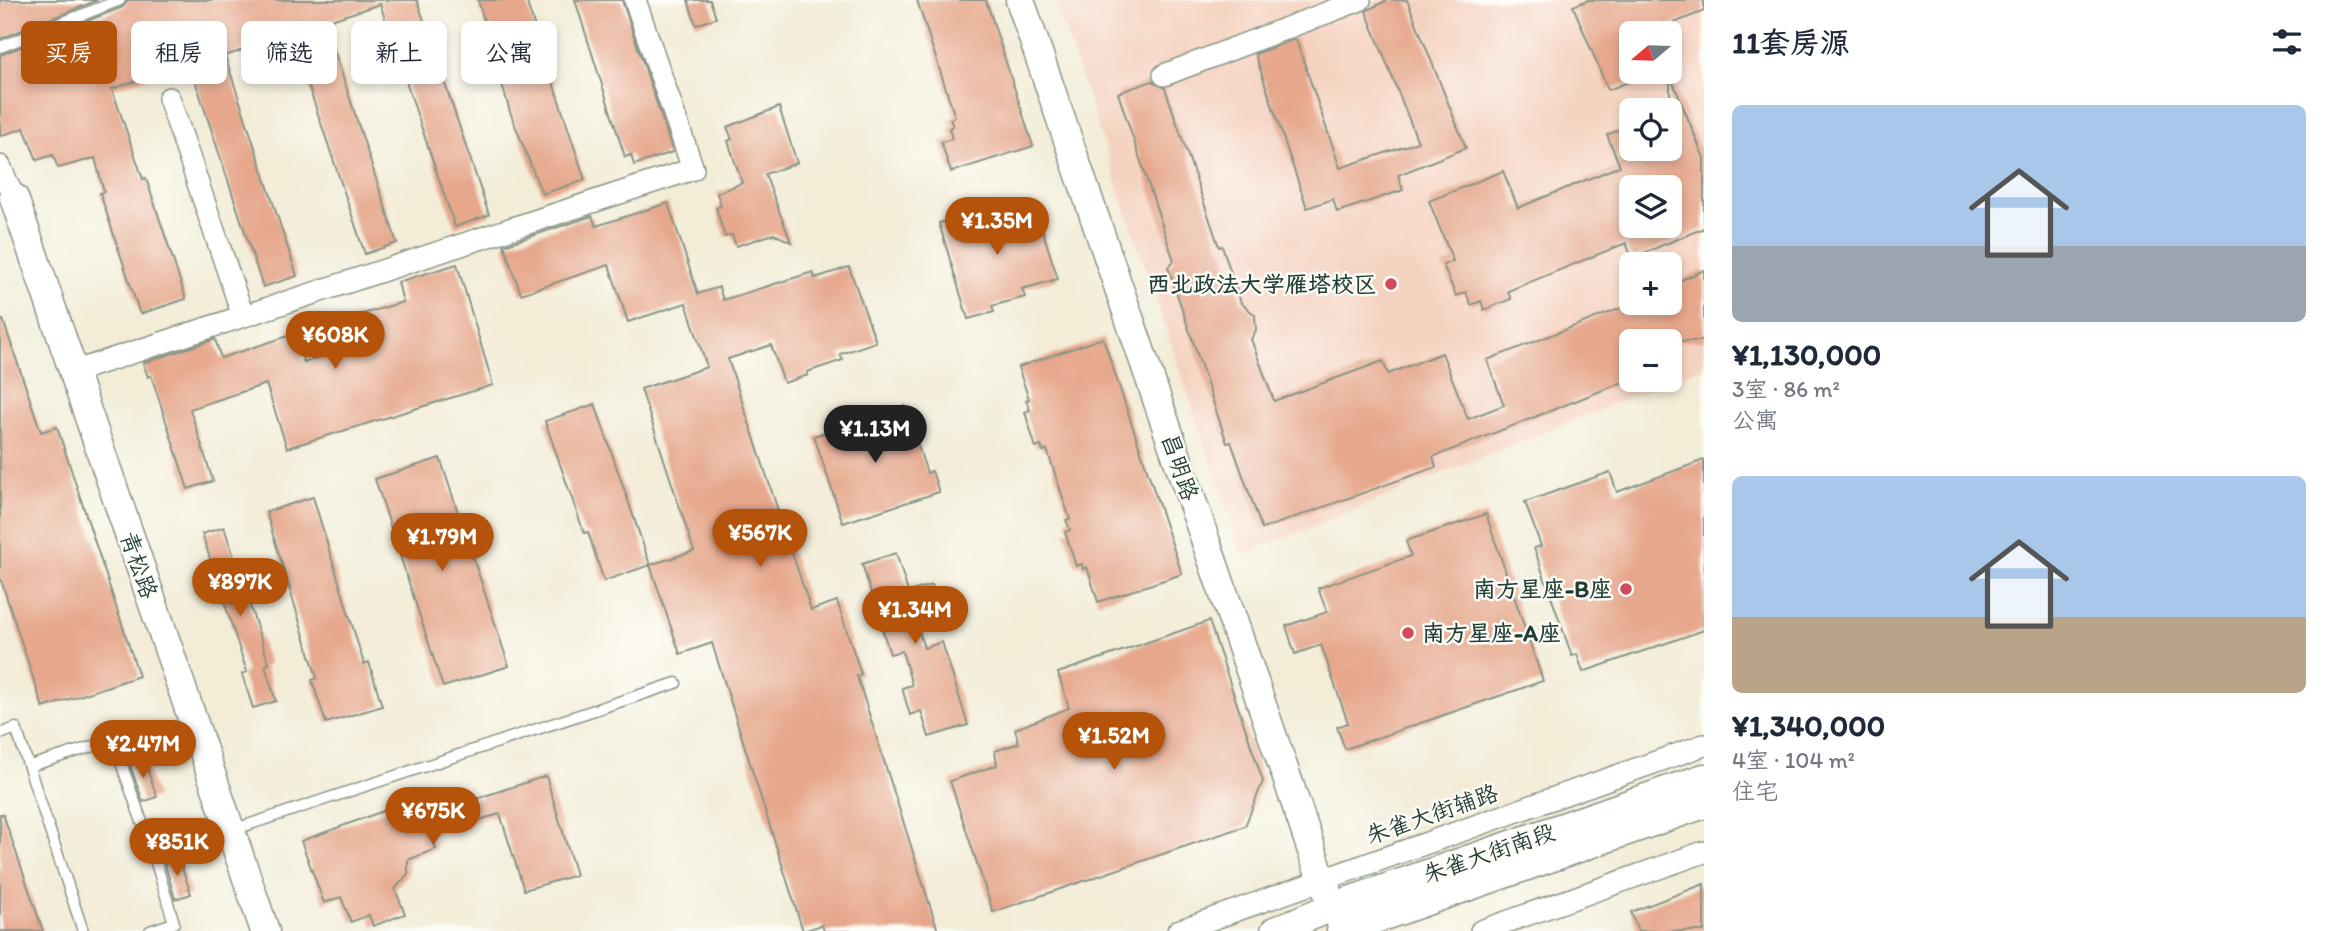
<!DOCTYPE html>
<html lang="zh">
<meta charset="utf-8">
<style>
:root{--surface:#fff;--page:#f2f2f3;--text:#1f2937;--muted:#747a83;--accent:#b45309}
body{margin:0;font-family:Itim,"LXGW WenKai TC",sans-serif;background:var(--page);color:var(--text);height:100vh;display:flex;flex-direction:column;font-size:26px;white-space:nowrap}
*{box-sizing:border-box;margin:0}
p{font-size:23px;color:var(--muted)}
.icon{flex:none;width:38px;height:38px;fill:none;stroke:currentColor;stroke-width:2;stroke-linecap:round;stroke-linejoin:round}
.map{position:relative;flex:1;overflow:hidden}
.side{display:flex;flex-direction:column;background:var(--surface);width:630px}
.side>*{flex:none}
.top-card{position:absolute;left:21px;top:21px;width:665px;height:63px;display:flex;gap:14px}
.needle{width:46px;rotate:251deg}
.fabs{position:absolute;left:1619px;top:21px;display:grid;gap:14px}
.fabs a{display:grid;place-items:center;width:63px;height:63px;border-radius:10px;background:var(--surface);box-shadow:0 4px 10px #0003;font-size:35px}
.price{position:absolute;translate:-50% -60px;padding:0 16px;border-radius:24px;background:var(--accent);color:#fff;font-size:23px;line-height:46px;filter:drop-shadow(0 2px 4px #0008)}
.price::after{content:'';position:absolute;left:50%;top:42px;width:21px;height:16px;margin-left:-10px;background:inherit;clip-path:polygon(0 0,100% 0,50% 100%)}
.price.on{background:#222;color:#fff}
ul{padding:0;list-style:none}
li{display:grid;align-content:center;gap:14px;height:371px;padding:0 28px}
li span{display:grid;place-items:center;height:217px;border-radius:10px;color:#555}
li>.icon{margin-inline-start:auto}
span .icon{width:126px;height:126px;fill:#fffc;stroke-width:1}
li b{font-size:30px}
h2{display:flex;justify-content:space-between;align-items:center;height:84px;padding:0 28px;font-size:30px}
.chip{padding:0 24px;border-radius:10px;background:var(--surface);box-shadow:0 4px 10px #0003;font-size:24px;line-height:63px}
.chip.on{background:var(--accent);color:#fff}
main{display:flex;flex:1;min-height:0}
.map>svg:first-child{display:block}
.built{fill:#f5d3c1;fill-rule:evenodd}
.building{fill:#e6a78c;fill-rule:evenodd}
.lines{fill:none;stroke-linecap:round;stroke-linejoin:round}
.lane-casing{stroke:#899586;stroke-width:13}
.street-casing{stroke:#899586;stroke-width:24}
.secondary-casing{stroke:#899586;stroke-width:31}
.lane{stroke:#fff;stroke-width:10}
.street{stroke:#fff;stroke-width:21}
.secondary{stroke:#fff;stroke-width:28}
.poi-dot{fill:#d1495b;stroke:#fdfcf7;stroke-width:2.5}
.labels{text-anchor:middle;dominant-baseline:central;stroke-width:5;stroke-linejoin:round;paint-order:stroke}
.poi-label{font-size:23px;font-weight:bold;fill:#1f3d34;stroke:#fdfcf7;text-anchor:end}
.street-label{font-size:23px;fill:#1f3d34;stroke:#fdfcf7}
</style>
<main>
<div class="map">
<svg width="1704" height="931" viewBox="0 0 1704 931">
<rect width="100%" height="100%" fill="#fdfcf7"/>
<filter id="ink" filterUnits="userSpaceOnUse"><feTurbulence type="fractalNoise" baseFrequency=".0143" numOctaves="2"/><feDisplacementMap in="SourceGraphic" scale="14" xChannelSelector="R" yChannelSelector="G"/><feConvolveMatrix kernelMatrix="1 2 1 2 8 2 1 2 1" color-interpolation-filters="sRGB"/></filter>
<filter id="wash" filterUnits="userSpaceOnUse"><feTurbulence type="fractalNoise" baseFrequency=".00686" numOctaves="4" result="noise"/><feDisplacementMap in="SourceGraphic" scale="28" xChannelSelector="R" yChannelSelector="G"/><feGaussianBlur stdDeviation="1.57" result="paint"/><feColorMatrix in="noise" values="0 0 0 0 0 0 0 0 0 0 0 0 0 0 0 0 0 1.4 0 .05"/><feComposite in="paint" operator="in"/></filter>
<g filter="url(#wash)">
<rect width="100%" height="100%" fill="#f3edd8"/>
<path class="built" d="M1055,0H1704V367L1242,555ZM1631,33H1670V72H1631ZM1631,110H1670V149H1631ZM1631,187H1670V226H1631ZM1631,264H1670V303H1631ZM1631,341H1670V380H1631Z"/>
<g id="blocks">
<path class="building" d="M0,0H98L0,39Z
M128,0H417L489,215L455,227L380,4L325,22L397,243L365,254L291,34L225,56L297,276L263,287L191,68L186,69L185,65L112,89L143,179L146,178L186,299L140,314L100,193L104,192L95,158L58,168L53,155L37,160L24,128L0,136V55L123,7Z
M478,0H526L585,180L542,194L510,112Z
M575,0H622L673,152L634,165L631,155L625,157Z
M688,0H710L716,18L696,25Z
M917,0H986L1033,146L951,172L941,142L952,139L949,128L953,126L950,119L955,117Z
M1387,0H1407L1466,148L1398,175L1403,190L1337,212L1333,199L1307,208L1255,54L1296,39L1340,168L1418,142L1366,11Z
M1589,0H1704V11L1649,33H1631V81L1608,90L1573,6Z
M1670,75L1704,158V228L1632,258L1626,243L1508,291L1511,299L1484,310L1481,301L1471,305L1466,292L1456,296L1443,265L1453,261L1429,201L1503,171L1518,208L1620,166L1607,135L1631,125V149H1670ZM1631,187H1670V226H1631Z
M1152,81L1165,88L1219,247L1222,246L1241,303L1255,315L1256,330L1251,339L1274,401L1383,361L1388,374L1442,353L1468,419L1504,405L1487,360L1634,303H1670V285L1704,270V341H1631V379L1433,457L1436,467L1262,529L1231,442L1227,443L1168,267L1174,261L1118,93Z
M779,107L797,163L765,174L791,242L774,234L736,246L732,235L725,237L716,208L721,206L717,193L742,183L728,141L732,139L727,127Z
M668,203L698,294L719,287L723,300L813,272L815,278L849,267L876,342L840,354L843,360L807,372L808,375L784,383L771,345L728,359L811,610L837,601L861,674L857,676L938,931H824L822,925L803,931L712,643L680,654L650,565L694,551L641,389L707,367L686,303L628,322L609,265L521,294L504,245L592,216L596,226Z
M1034,204L1058,279L1022,289L1025,297L992,306L994,312L968,319L939,223L997,209L998,214Z
M457,264L493,385L287,448L266,384L190,409L213,481L188,489L151,375L148,377L143,363L215,339L221,358L294,334L304,362L354,347L346,319L403,302L398,282Z
M0,320H3L41,432L57,427L139,676L43,708L0,577Z
M1103,338L1182,574L1098,602L1087,567L1083,569L1082,564L1076,566L1065,532L1070,530L1066,520L1070,519L1047,450L1043,451L1041,446L1036,448L1025,412L1030,410L1026,400L1029,399L1018,367Z
M595,404L650,565L604,581L588,532L584,533L545,421Z
M905,406L927,473L932,471L939,492L843,523L814,436Z
M440,458L509,666L443,687L375,479Z
M1704,460V630L1583,672L1577,654L1572,656L1534,548L1541,546L1525,502L1610,472L1617,492Z
M313,497L364,664L369,662L382,706L326,723L312,680L317,678L266,512Z
M1486,514L1543,681L1345,749L1337,727L1348,723L1321,645L1295,654L1286,626L1327,612L1318,588L1411,556L1406,541Z
M224,527L269,664L265,666L276,701L253,708L242,674L247,672L202,534Z
M896,553L908,592L932,585L939,607L914,615L924,648L942,642L968,725L929,737L921,711L910,715L902,688L912,685L902,651L890,654L862,564Z
M1209,621L1263,781L1245,826L993,912L950,781L997,765L995,751L1019,743L1015,729L1069,708L1058,673Z
M143,757L157,797L143,802L129,762Z
M546,776L576,875L524,890L500,814L430,834L436,849L408,860V874L395,889L405,914L373,926L369,915L351,922L341,897L324,903L301,841L416,799L423,816Z
M0,814H3L43,931H0Z
M178,856L191,894L175,899L164,861Z
M1704,884V931H1638L1631,912Z"/>
</g>
</g>
<g filter="url(#ink)">
<use href="#blocks" fill-opacity="0" stroke="#899586" stroke-width="2"/>
<g class="lines">
<g class="lane-casing">
<path id="lane" d="M0,47L120,0
M0,734L16,728L83,931
M30,766L113,740L154,856L676,683
M150,931L174,923L154,856"/>
</g>
<g class="street-casing">
<path id="street" d="M1164,75L1360,0
M169,98L243,316
M0,166L14,198
M73,372L693,169L635,0
M1178,931L1704,745
M1481,931L1704,852"/>
</g>
<g class="secondary-casing">
<path id="secondary" d="M1020,0L1322,880L1345,931
M14,198L265,931
M1275,931L1332,907L1704,778
M1341,931L1704,804"/>
</g>
<use href="#lane" class="lane"/>
<use href="#street" class="street"/>
<use href="#secondary" class="secondary"/>
</g>
</g>
<g class="poi-dot">
<circle cx="1391" cy="284" r="7"/>
<circle cx="1626" cy="589" r="7"/>
<circle cx="1408" cy="633" r="7"/>
</g>
<g class="labels">
<g class="poi-label">
<text x="1377" y="284">西北政法大学雁塔校区</text>
<text x="1612" y="589">南方星座-B座</text>
<text x="1422" y="633" text-anchor="start">南方星座-A座</text>
</g>
<g class="street-label">
<text transform="translate(1180 467) rotate(71)">昌明路</text>
<text transform="translate(139 565) rotate(71)">青松路</text>
<text transform="translate(1432 814) rotate(-19)">朱雀大街辅路</text>
<text transform="translate(1489 853) rotate(-19)">朱雀大街南段</text>
</g>
</g>
</svg>
<div class="fabs">
<a><svg class="needle" viewBox="-14 -14 28 28"><path d="M0-13l5 13h-10z" fill="#e53935"/><path d="M0 13l5-13h-10z" fill="#747a83"/></svg></a>
<a><svg class="icon" aria-label="locate" viewBox="0 0 24 24"><circle cx="12" cy="12" r="6"/><path d="M12 2v4M12 18v4M2 12h4M18 12h4"/></svg></a>
<a><svg class="icon" aria-label="layers" viewBox="0 0 24 24"><path d="M12 4l9 5-9 5-9-5zM3 14l9 5 9-5"/></svg></a>
<a>+</a>
<a>−</a>
</div>
<b class="price" style="left:997px;top:257px">¥1.35M</b>
<b class="price" style="left:335px;top:371px">¥608K</b>
<b class="price on" style="left:875px;top:465px">¥1.13M</b>
<b class="price" style="left:760px;top:569px">¥567K</b>
<b class="price" style="left:442px;top:573px">¥1.79M</b>
<b class="price" style="left:240px;top:618px">¥897K</b>
<b class="price" style="left:915px;top:646px">¥1.34M</b>
<b class="price" style="left:1114px;top:772px">¥1.52M</b>
<b class="price" style="left:143px;top:780px">¥2.47M</b>
<b class="price" style="left:433px;top:847px">¥675K</b>
<b class="price" style="left:177px;top:878px">¥851K</b>
<div class="top-card">
<a class="chip on">买房</a>
<a class="chip">租房</a>
<a class="chip">筛选</a>
<a class="chip">新上</a>
<a class="chip">公寓</a>
</div>
</div>
<section class="side">
<h2>11套房源<svg class="icon" aria-label="filters" viewBox="0 0 24 24"><path d="M4 7h16M4 17h16"/><circle cx="9" cy="7" r="2"/><circle cx="15" cy="17" r="2"/></svg></h2>
<ul>
<li><span style="background:linear-gradient(#a9c7e8 65%,#9aa5b1 0)"><svg class="icon" aria-label="home" viewBox="0 0 24 24"><path d="M3 11l9-7 9 7M6 9v11h12V9"/></svg></span><div><b>¥1,130,000</b><p>3室 · 86 m²</p><p>公寓</p></div></li>
<li><span style="background:linear-gradient(#a9c7e8 65%,#b9a48a 0)"><svg class="icon" aria-label="home" viewBox="0 0 24 24"><path d="M3 11l9-7 9 7M6 9v11h12V9"/></svg></span><div><b>¥1,340,000</b><p>4室 · 104 m²</p><p>住宅</p></div></li>
</ul>
</section>
</main>
